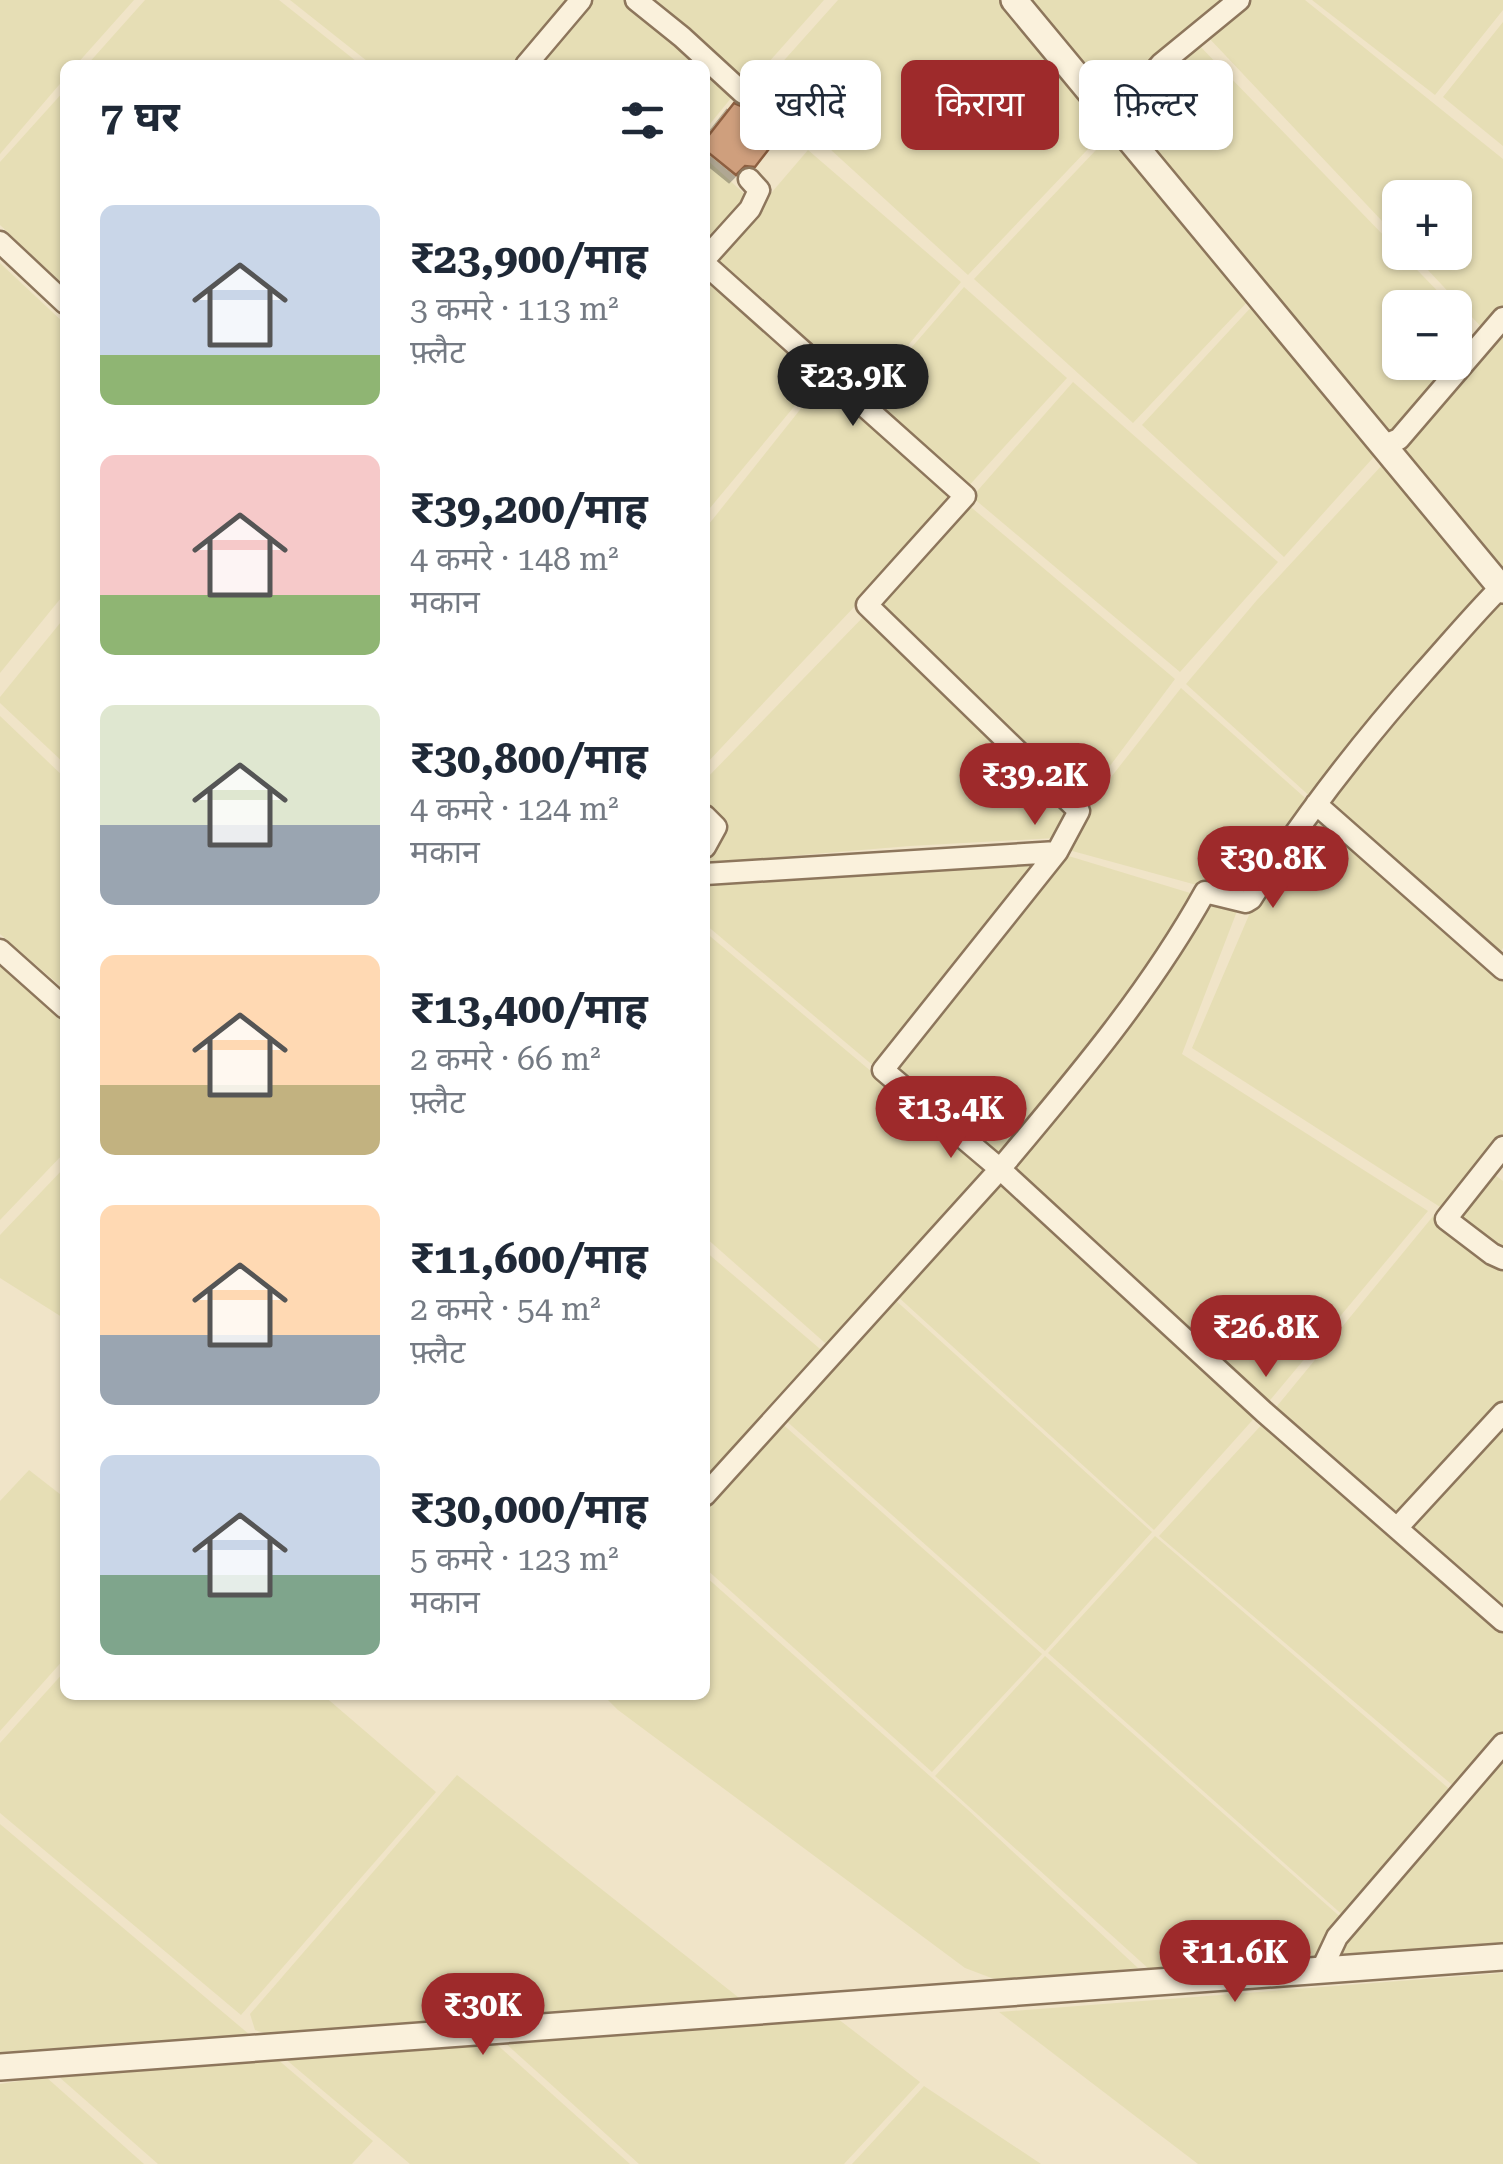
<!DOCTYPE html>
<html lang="hi">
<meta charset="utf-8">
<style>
:root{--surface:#fff;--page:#f6f6f7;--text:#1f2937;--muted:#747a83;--accent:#9e2a2b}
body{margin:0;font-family:"Roboto Serif","Noto Sans Devanagari",serif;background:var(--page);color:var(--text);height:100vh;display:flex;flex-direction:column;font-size:38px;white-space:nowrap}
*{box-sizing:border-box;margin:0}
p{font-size:32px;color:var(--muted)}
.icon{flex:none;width:55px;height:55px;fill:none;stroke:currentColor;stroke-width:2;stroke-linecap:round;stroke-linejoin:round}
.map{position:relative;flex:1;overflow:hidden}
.panel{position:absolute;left:60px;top:60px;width:650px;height:1640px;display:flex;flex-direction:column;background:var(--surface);border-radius:15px;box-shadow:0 2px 8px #0004}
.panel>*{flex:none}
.hud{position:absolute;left:740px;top:60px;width:612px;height:90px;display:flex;gap:20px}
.controls{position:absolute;left:1382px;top:180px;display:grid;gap:20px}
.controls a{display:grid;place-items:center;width:90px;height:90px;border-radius:15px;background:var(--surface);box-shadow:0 2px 8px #0004;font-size:50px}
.price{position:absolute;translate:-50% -85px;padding:0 22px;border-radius:35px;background:var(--accent);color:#fff;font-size:32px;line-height:65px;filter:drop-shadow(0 2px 5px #0008)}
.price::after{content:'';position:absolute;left:50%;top:60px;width:30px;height:22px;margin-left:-15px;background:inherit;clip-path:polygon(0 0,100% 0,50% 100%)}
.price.active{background:#222;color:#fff}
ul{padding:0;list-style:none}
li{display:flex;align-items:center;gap:30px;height:250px;padding:0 40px}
li span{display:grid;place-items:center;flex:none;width:280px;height:200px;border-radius:15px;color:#555}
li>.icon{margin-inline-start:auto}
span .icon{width:120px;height:120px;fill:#fffc;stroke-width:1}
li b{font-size:42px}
h2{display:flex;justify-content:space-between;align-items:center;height:120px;padding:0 40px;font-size:42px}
.pill{padding:0 35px;border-radius:15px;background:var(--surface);box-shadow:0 2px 8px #0004;font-size:35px;line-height:90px}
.pill.active{background:var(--accent);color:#fff}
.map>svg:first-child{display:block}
.farmland{fill:#e6deb5}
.building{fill:#cf9f7d;stroke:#8d5f41;stroke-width:2.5;filter:url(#shadow)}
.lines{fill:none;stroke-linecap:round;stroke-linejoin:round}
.minor-casing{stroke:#8d765c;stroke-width:25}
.tertiary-casing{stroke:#8d765c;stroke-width:30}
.minor{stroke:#faf1dc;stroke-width:20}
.tertiary{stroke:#faf1dc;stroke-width:25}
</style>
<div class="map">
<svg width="1503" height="2164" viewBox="0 0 1503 2164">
<defs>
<filter id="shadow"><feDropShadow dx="-7" dy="7" stdDeviation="0" flood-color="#0004"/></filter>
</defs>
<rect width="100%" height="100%" fill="#f0e4c8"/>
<path class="farmland" d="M0,0H134L76,65H65V78L0,154Z
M145,0H279L361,65H87Z
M290,0H571L515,65H372Z
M582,0H629L704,65H526Z
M645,0H824L744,90Z
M838,0H1004L1109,127L968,275L761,86Z
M1029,0H1228L1129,95L1113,101Z
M1248,0H1305L1503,159V309L1485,331L1412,253L1455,252V198H1400V240L1208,37Z
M1312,0H1503V10L1435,95Z
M1503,22V146L1443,97Z
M1195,41L1454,308H1400V362L1454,363L1392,435L1127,114Z
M705,66L736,92L705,130Z
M65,90V286L0,225V162Z
M1113,132L1251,298L1133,423L974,279Z
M808,150L961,282L864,398L712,262Z
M705,158L749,198L705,250Z
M0,263L65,324V593L0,673Z
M705,273L822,373L705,514Z
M964,287L1067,378L965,490L866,400Z
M1255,303L1380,450L1284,557L1142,425Z
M1503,330V567L1402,446Z
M826,377L958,497L705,765V529Z
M1073,382L1278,562L1180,672L972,497Z
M1384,463L1494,591L1314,800L1186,684L1257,600Z
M966,503L1175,679L1080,806L875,604Z
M1496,594L1503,602V948L1496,957L1322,801Z
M868,612L1074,810L1056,838L910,846L706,863L725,825L705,806V780Z
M65,617V764L0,703V697Z
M1181,688L1312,804L1244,898L1065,849L1067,837L1108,781Z
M0,716L65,778V990L0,934Z
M1318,813L1503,977V1134L1451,1214L1192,1048L1258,894Z
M1062,854L1200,896L1000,1159L892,1068Z
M1047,858L876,1068L705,924V886L912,867Z
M1205,898L1239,906L1182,1054L1428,1211L1266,1405L1008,1167Z
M705,932L990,1171L833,1350L705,1237Z
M0,962L65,1019V1152L0,1220Z
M65,1167V1319L0,1278V1235Z
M1491,1172L1503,1181V1253L1457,1219Z
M999,1179L1258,1414L1154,1530L896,1295Z
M1434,1215L1491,1258L1503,1262V1412L1406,1527L1273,1411Z
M705,1251L826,1354L705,1483Z
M893,1298L1152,1532L1045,1651L783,1418Z
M1503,1419V1613L1408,1531L1445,1485Z
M1266,1420L1503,1631V1733L1457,1789L1159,1536Z
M779,1421L1042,1654L932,1772L705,1568V1501Z
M29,1470L65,1498V1658L0,1731V1501Z
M1155,1536L1454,1793L1346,1918L1048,1653Z
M705,1576L967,1809L1138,1968L1002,1982L965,1968L618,1710L603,1695H705Z
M1045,1656L1345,1921L1314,1957L1150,1970L935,1776Z
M65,1671V1695H323L436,1792L241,2015L0,1813V1743Z
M1503,1758V1948L1339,1962L1342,1943Z
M457,1775L743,2001L267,2034L255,2030L250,2014Z
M0,1824L250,2035L0,2052Z
M1503,1973V2164H1198L999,2012Z
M829,2012L920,2082L844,2164H639L502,2040Z
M494,2042L630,2164H410L283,2057Z
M269,2052L373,2141L352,2164H158L58,2076Z
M46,2077L144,2164H0V2084Z
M924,2086L1041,2164H852Z"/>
<path class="building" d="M756,91L782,132L755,167L745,166L736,175L705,150V140L734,103L741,106H748L754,102Z"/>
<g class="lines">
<g class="minor-casing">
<path id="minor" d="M636,0L682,37L743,93
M526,65L581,0
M1113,119L1161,64L1239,0
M0,242L65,303
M705,259L750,209L759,190L749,179
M705,264L965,496L867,605L1079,811L1057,852L705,874
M1385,445L1399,439L1503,318
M1501,587C1474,614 1449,644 1423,673C1360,744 1302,819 1251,899L1246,902L1205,892C1149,993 1074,1081 1000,1169L1264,1412L1503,1621
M1316,804L1503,969
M705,816L716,827L705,847
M0,950L65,1008
M1503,1147L1446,1219L1492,1254L1503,1259
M705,1495L1000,1169L883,1070L1057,852
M1397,1528L1503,1413
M1321,1971L1337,1937L1503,1744"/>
</g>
<g class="tertiary-casing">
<path id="tertiary" d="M1014,0L1503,590
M0,2067C501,2027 1002,1995 1503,1957"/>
</g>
<use href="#minor" class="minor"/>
<use href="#tertiary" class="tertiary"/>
</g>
</svg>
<div class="controls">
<a>+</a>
<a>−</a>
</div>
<b class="price active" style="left:853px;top:429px">₹23.9K</b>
<b class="price" style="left:1035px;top:828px">₹39.2K</b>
<b class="price" style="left:1273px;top:911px">₹30.8K</b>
<b class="price" style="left:951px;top:1161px">₹13.4K</b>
<b class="price" style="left:1266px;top:1380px">₹26.8K</b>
<b class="price" style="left:1235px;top:2005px">₹11.6K</b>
<b class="price" style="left:483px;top:2058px">₹30K</b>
<div class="hud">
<a class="pill">खरीदें</a>
<a class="pill active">किराया</a>
<a class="pill">फ़िल्टर</a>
</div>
<section class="panel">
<h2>7 घर<svg class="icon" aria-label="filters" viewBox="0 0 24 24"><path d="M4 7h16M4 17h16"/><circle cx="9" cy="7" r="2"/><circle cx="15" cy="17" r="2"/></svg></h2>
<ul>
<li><span style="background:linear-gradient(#c9d6e8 75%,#8fb573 0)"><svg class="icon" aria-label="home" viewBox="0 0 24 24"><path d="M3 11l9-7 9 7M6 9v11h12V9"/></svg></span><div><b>₹23,900/माह</b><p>3 कमरे · 113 m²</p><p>फ़्लैट</p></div></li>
<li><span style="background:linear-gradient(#f6c9c9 70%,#8fb573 0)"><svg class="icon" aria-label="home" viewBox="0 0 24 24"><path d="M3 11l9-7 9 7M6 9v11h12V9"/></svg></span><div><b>₹39,200/माह</b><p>4 कमरे · 148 m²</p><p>मकान</p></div></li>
<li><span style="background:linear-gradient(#dfe7d0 60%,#9aa5b1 0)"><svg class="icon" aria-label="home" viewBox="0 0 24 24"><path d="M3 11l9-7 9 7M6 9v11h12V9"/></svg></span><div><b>₹30,800/माह</b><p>4 कमरे · 124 m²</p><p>मकान</p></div></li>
<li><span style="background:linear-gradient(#ffd9b3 65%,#c2b280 0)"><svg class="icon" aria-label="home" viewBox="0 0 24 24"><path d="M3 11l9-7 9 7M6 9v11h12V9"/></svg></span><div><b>₹13,400/माह</b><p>2 कमरे · 66 m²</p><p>फ़्लैट</p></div></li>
<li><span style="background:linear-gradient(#ffd9b3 65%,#9aa5b1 0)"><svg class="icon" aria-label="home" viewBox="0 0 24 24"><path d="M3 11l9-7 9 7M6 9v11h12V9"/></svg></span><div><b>₹11,600/माह</b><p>2 कमरे · 54 m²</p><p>फ़्लैट</p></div></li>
<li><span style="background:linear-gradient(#c9d6e8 60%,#7fa58c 0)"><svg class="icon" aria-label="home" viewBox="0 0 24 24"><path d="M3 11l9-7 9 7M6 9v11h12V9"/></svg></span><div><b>₹30,000/माह</b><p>5 कमरे · 123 m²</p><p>मकान</p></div></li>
</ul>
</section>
</div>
